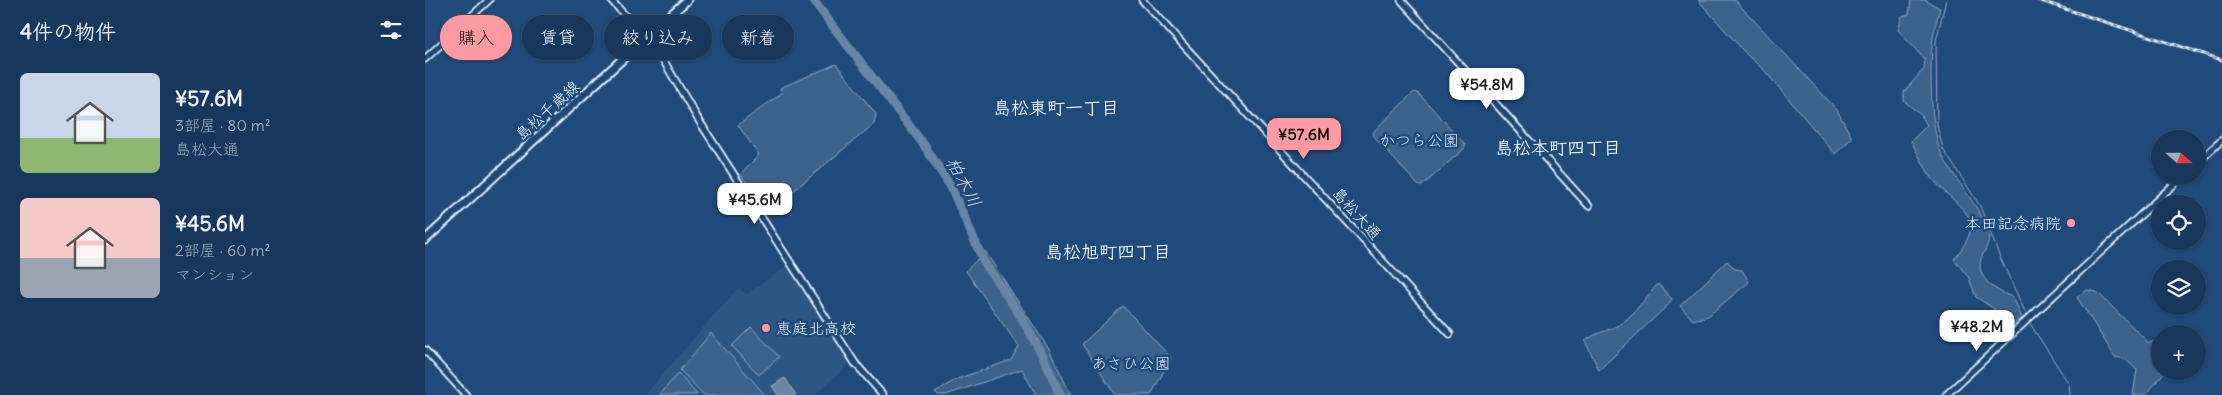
<!DOCTYPE html>
<html lang="ja">
<meta charset="utf-8">
<style>
:root{--surface:#17385c;--page:#203f62;--text:#f1f3f6;--muted:#9eacbb;--line:#365272;--accent:#ff9aa2}
body{margin:0;font-family:Delius,"Klee One",sans-serif;background:var(--page);color:var(--text);height:100vh;display:flex;flex-direction:column;font-size:19px;white-space:nowrap}
*{box-sizing:border-box;margin:0}
p{font-size:16px;color:var(--muted)}
.icon{flex:none;width:28px;height:28px;fill:none;stroke:currentColor;stroke-width:2;stroke-linecap:round;stroke-linejoin:round}
.map{position:relative;flex:1;overflow:hidden}
.side{display:flex;flex-direction:column;background:var(--surface);width:425px}
.side>*{flex:none}
.banner{position:absolute;left:15px;top:15px;width:475px;height:45px;display:flex;gap:10px}
.needle{width:32px;rotate:111deg}
.controls{position:absolute;left:1726px;top:130px;display:grid;gap:10px}
.controls a{display:grid;place-items:center;width:55px;height:55px;border-radius:50%;background:var(--surface);box-shadow:0 1px 4px #0004,0 0 0 1px var(--line);font-size:25px}
.price{position:absolute;translate:-50% -42px;padding:0 11px;border-radius:10px;background:#fff;color:#222;font-size:16px;line-height:32px;filter:drop-shadow(0 1px 2px #0008)}
.price::after{content:'';position:absolute;left:50%;top:30px;width:15px;height:11px;margin-left:-8px;background:inherit;clip-path:polygon(0 0,100% 0,50% 100%)}
.price.current{background:var(--accent);color:#111}
ul{padding:0;list-style:none}
li{display:flex;align-items:center;gap:15px;height:125px;padding:0 20px}
li span{display:grid;place-items:center;flex:none;width:140px;height:100px;border-radius:8px;color:#555}
li>.icon{margin-inline-start:auto}
span .icon{width:60px;height:60px;fill:#fffc;stroke-width:1}
li b{font-size:21px}
h2{display:flex;justify-content:space-between;align-items:center;height:60px;padding:0 20px;font-size:21px}
.chip{padding:0 18px;border-radius:22px;background:var(--surface);box-shadow:0 1px 4px #0004,0 0 0 1px var(--line);font-size:18px;line-height:45px}
.chip.current{background:var(--accent);color:#111}
main{display:flex;flex:1;min-height:0}
.map>svg:first-child{display:block}
.built{fill:#2e5683}
.green{fill:#3c628c;stroke:#92aac2}
.water{fill:#6685a7;stroke:#9ab0c7}
.lines{fill:none;stroke-linecap:round;stroke-linejoin:round}
.stream{stroke:#9ab0c7;stroke-width:1}
.river{stroke:#6685a7;stroke-width:9}
.tertiary-casing{stroke:#e8f1f8;stroke-width:9}
.secondary-casing{stroke:#e8f1f8;stroke-width:11}
.tertiary{stroke:#1f4a7a;stroke-width:5.5}
.secondary{stroke:#1f4a7a;stroke-width:7}
.rail-casing{stroke:#e8f1f8;stroke-width:3}
.rail{stroke:#1f4a7a;stroke-width:1;stroke-dasharray:4;stroke-linecap:butt}
.poi-dot{fill:#ff9aa2;stroke:#1f4a7a;stroke-width:2}
.labels{text-anchor:middle;dominant-baseline:central;stroke-width:5;stroke-linejoin:round;paint-order:stroke}
.street-label{font-size:16px;fill:#e8f1f8;stroke:#1f4a7a}
.park-label{font-size:16px;fill:#d7e3ed;stroke:#1f4a7a}
.poi-label{font-size:16px;fill:#e8f1f8;stroke:#1f4a7a;text-anchor:end}
.neighbourhood-label{font-size:18px;font-weight:bold;fill:#e8f1f8;stroke:#1f4a7a}
.water-label{font-size:18px;font-style:italic;fill:#d4e1ec;stroke:#1f4a7a}
</style>
<main>
<section class="side">
<h2>4件の物件<svg class="icon" aria-label="filters" viewBox="0 0 24 24"><path d="M4 7h16M4 17h16"/><circle cx="9" cy="7" r="2"/><circle cx="15" cy="17" r="2"/></svg></h2>
<ul>
<li><span style="background:linear-gradient(#c9d6e8 65%,#8fb573 0)"><svg class="icon" aria-label="home" viewBox="0 0 24 24"><path d="M3 11l9-7 9 7M6 9v11h12V9"/></svg></span><div><b>¥57.6M</b><p>3部屋 · 80 m²</p><p>島松大通</p></div></li>
<li><span style="background:linear-gradient(#f6c9c9 60%,#9aa5b1 0)"><svg class="icon" aria-label="home" viewBox="0 0 24 24"><path d="M3 11l9-7 9 7M6 9v11h12V9"/></svg></span><div><b>¥45.6M</b><p>2部屋 · 60 m²</p><p>マンション</p></div></li>
</ul>
</section>
<div class="map">
<svg width="1797" height="395" viewBox="0 0 1797 395">
<rect width="100%" height="100%" fill="#1f4a7a"/>
<filter id="ink" filterUnits="userSpaceOnUse"><feTurbulence type="fractalNoise" baseFrequency=".02" numOctaves="2"/><feDisplacementMap in="SourceGraphic" scale="10" xChannelSelector="R" yChannelSelector="G"/><feConvolveMatrix kernelMatrix="1 2 1 2 8 2 1 2 1" color-interpolation-filters="sRGB"/></filter>
<g filter="url(#ink)">
<path class="built" d="M363,265L426,362L390,395H219L313,288L322,294Z"/>
<path class="green" d="M1273,0H1310L1412,110L1427,138L1410,154L1339,70L1323,56Z
M1486,0H1502L1503,2L1515,8C1512,20 1508,32 1507,45C1505,73 1505,133 1518,157C1532,183 1553,203 1563,232C1567,244 1556,253 1555,264C1554,281 1574,293 1588,297L1597,318L1583,328L1572,311L1551,297L1544,278L1529,259C1566,214 1533,211 1507,178C1499,167 1493,153 1486,141L1502,125L1496,115L1479,101V92L1499,69L1500,60L1473,30L1477,16L1484,14Z
M411,64L451,114L449,124L343,212L315,174L334,155L313,125L357,93L355,88Z
M989,92L993,93L1040,144V148L997,186H994L948,136L949,131Z
M560,251L625,351L646,395H611L597,369L521,395H513L510,392L532,379L586,360L594,347L541,271Z
M1302,261L1310,269L1317,270L1324,282L1283,316L1268,320L1255,306Z
M1233,284L1247,299L1244,304L1174,370L1160,341C1173,331 1186,331 1198,322C1211,312 1222,296 1233,284Z
M1662,290L1672,292L1724,343L1730,341L1735,346V371H1740L1721,395H1708L1712,370L1700,359L1690,357L1652,297Z
M698,306L746,358L726,395H690L657,344Z
M326,327L354,357L334,375L307,346Z
M286,333L340,395H279L255,370Z
M253,373L272,395H235Z"/>
<path class="water" d="M360,378L371,395H353L347,386Z"/>
<g class="lines">
<path class="stream" d="M1521,0L1511,41L1512,125L1518,149L1555,206L1574,255L1602,316
M1604,322L1644,384L1645,395"/>
<path class="river" d="M388,0L499,145L526,187L559,262L597,318L619,358L635,395"/>
<g class="tertiary-casing">
<path id="tertiary" d="M186,0L234,53L273,119L430,363L458,395
M717,0L1025,334
M976,0L1164,206
M0,59L64,0
M1772,163L1797,140
M0,350L41,395
M1521,395L1758,176"/>
</g>
<g class="secondary-casing">
<path id="secondary" d="M0,240L262,0"/>
</g>
<use href="#tertiary" class="tertiary"/>
<use href="#secondary" class="secondary"/>
<g class="rail-casing">
<path id="rail" d="M1613,0L1797,60"/>
</g>
<use href="#rail" class="rail"/>
</g>
</g>
<g class="poi-dot">
<circle cx="1646" cy="223" r="5"/>
<circle cx="341" cy="328" r="5"/>
</g>
<g class="labels">
<g class="street-label">
<text transform="translate(122 110) rotate(-42)">島松千歳線</text>
<text transform="translate(932 213) rotate(48)">島松大通</text>
</g>
<g class="park-label">
<text x="994" y="140">かつら公園</text>
<text x="706" y="363">あさひ公園</text>
</g>
<g class="poi-label">
<text x="1636" y="223">本田記念病院</text>
<text x="351" y="328" text-anchor="start">恵庭北高校</text>
</g>
<g class="neighbourhood-label">
<text x="631" y="107">島松東町一丁目</text>
<text x="1133" y="147">島松本町四丁目</text>
<text x="683" y="251">島松旭町四丁目</text>
</g>
<g class="water-label">
<text transform="translate(539 182) rotate(62)">柏木川</text>
</g>
</g>
</svg>
<div class="controls">
<a><svg class="needle" viewBox="-14 -14 28 28"><path d="M0-13l5 13h-10z" fill="#e53935"/><path d="M0 13l5-13h-10z" fill="#9eacbb"/></svg></a>
<a><svg class="icon" aria-label="locate" viewBox="0 0 24 24"><circle cx="12" cy="12" r="6"/><path d="M12 2v4M12 18v4M2 12h4M18 12h4"/></svg></a>
<a><svg class="icon" aria-label="layers" viewBox="0 0 24 24"><path d="M12 4l9 5-9 5-9-5zM3 14l9 5 9-5"/></svg></a>
<a>+</a>
</div>
<b class="price" style="left:1062px;top:110px">¥54.8M</b>
<b class="price current" style="left:879px;top:160px">¥57.6M</b>
<b class="price" style="left:330px;top:225px">¥45.6M</b>
<b class="price" style="left:1552px;top:352px">¥48.2M</b>
<div class="banner">
<a class="chip current">購入</a>
<a class="chip">賃貸</a>
<a class="chip">絞り込み</a>
<a class="chip">新着</a>
</div>
</div>
</main>
